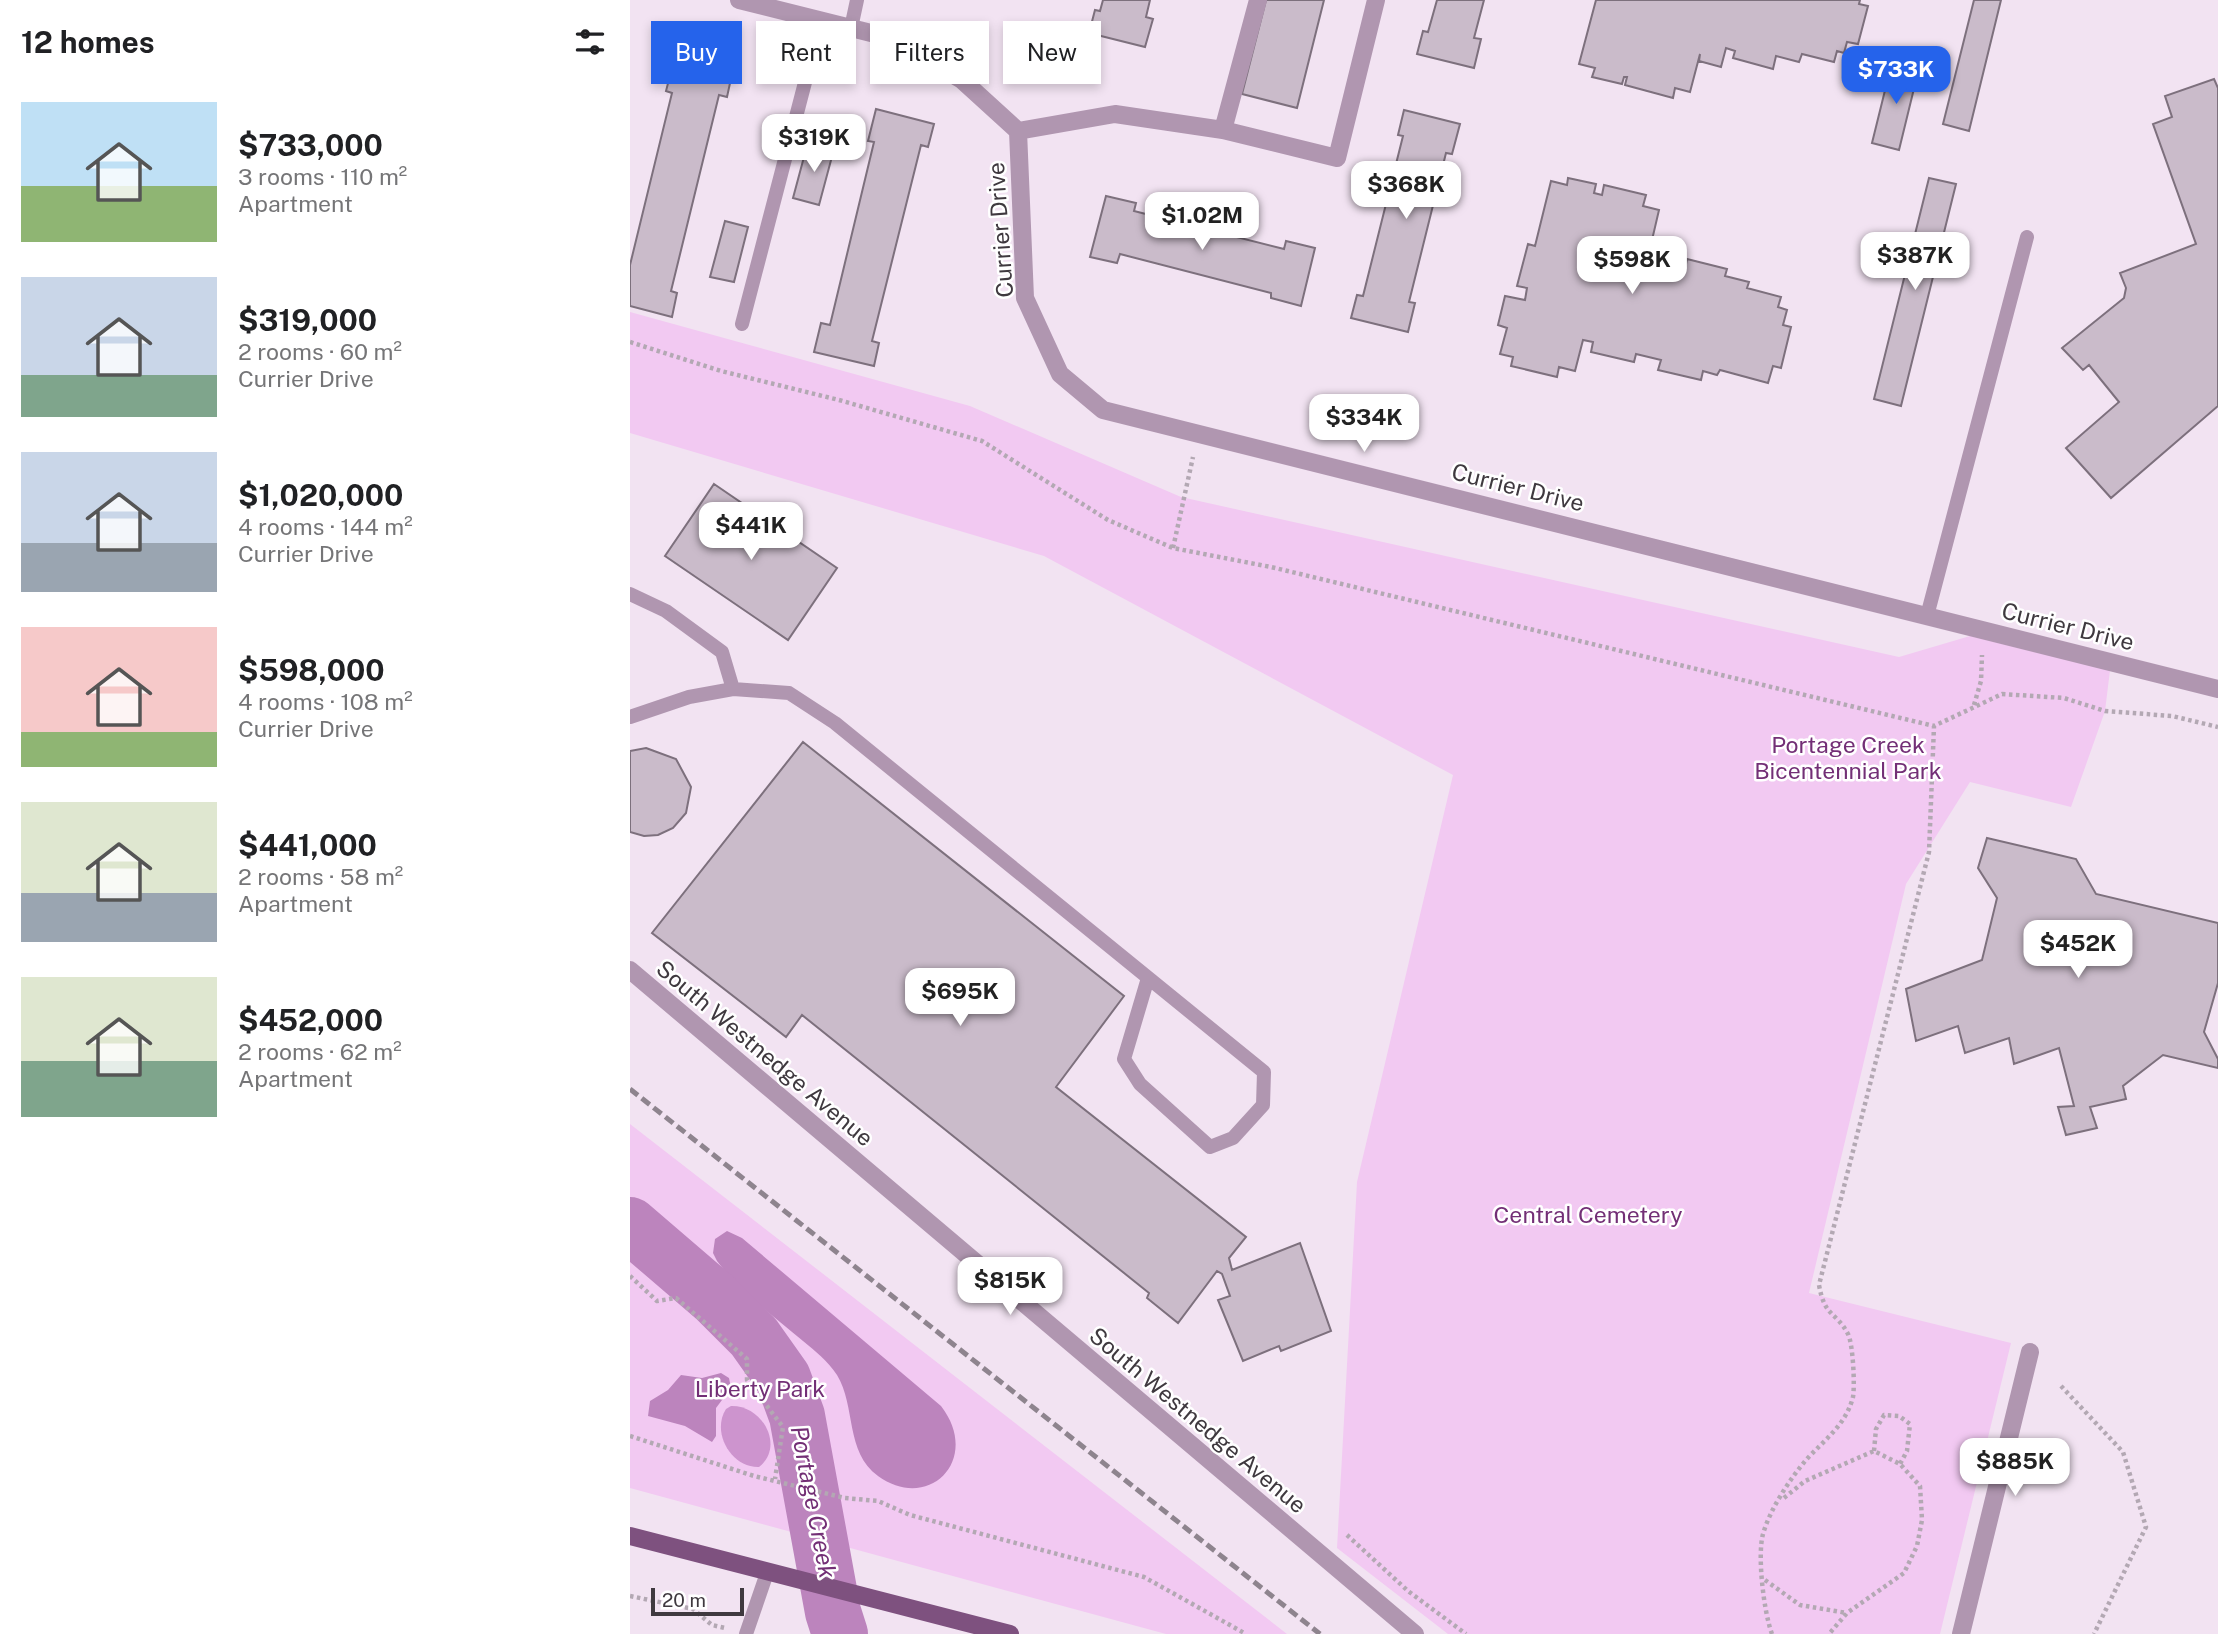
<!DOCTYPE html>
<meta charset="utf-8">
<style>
:root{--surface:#fff;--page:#f2f2f2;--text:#202124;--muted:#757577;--accent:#2563eb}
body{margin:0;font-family:"Public Sans",sans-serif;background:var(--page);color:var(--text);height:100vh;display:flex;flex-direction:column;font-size:26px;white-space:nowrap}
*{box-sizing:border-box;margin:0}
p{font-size:23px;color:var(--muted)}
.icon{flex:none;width:38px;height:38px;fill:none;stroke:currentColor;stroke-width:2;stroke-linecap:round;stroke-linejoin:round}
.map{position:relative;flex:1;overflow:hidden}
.side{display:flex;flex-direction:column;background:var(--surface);width:630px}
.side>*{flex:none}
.top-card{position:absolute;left:21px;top:21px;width:665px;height:63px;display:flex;gap:14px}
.scale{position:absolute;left:21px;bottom:18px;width:93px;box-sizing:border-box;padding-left:7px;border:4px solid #3f393f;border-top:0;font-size:19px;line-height:24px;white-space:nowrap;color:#3f393f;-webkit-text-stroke:5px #fff;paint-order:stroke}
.price{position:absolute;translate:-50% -60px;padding:0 16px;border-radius:14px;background:#fff;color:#222;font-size:23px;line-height:46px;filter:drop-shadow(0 2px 4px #0008)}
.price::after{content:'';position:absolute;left:50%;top:42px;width:21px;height:16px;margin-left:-10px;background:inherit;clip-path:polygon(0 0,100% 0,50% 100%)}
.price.selected{background:var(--accent);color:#fff}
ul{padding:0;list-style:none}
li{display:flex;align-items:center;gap:21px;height:175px;padding:0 21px}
li span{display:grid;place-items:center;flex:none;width:196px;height:140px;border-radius:0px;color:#555}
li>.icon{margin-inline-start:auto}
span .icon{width:84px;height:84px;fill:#fffc;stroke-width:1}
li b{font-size:30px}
h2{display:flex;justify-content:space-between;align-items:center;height:84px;padding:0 21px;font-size:30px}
.pill{padding:0 24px;border-radius:0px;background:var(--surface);box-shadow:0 4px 10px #0003;font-size:24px;line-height:63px}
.pill.selected{background:var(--accent);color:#fff}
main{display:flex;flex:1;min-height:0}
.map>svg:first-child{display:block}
.green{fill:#f2c9f2}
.forest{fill:#cd94ce}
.water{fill:#bc84bd}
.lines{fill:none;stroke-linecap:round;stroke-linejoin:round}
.river{stroke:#bc84bd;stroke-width:56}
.building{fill:#cabbca;stroke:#7d707d;stroke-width:2}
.path{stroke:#b3a8b3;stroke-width:4.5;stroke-dasharray:3.5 3.5;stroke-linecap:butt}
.service{stroke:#b096b0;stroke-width:14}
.minor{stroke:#b096b0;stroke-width:18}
.primary{stroke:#7e517f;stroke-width:18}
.rail{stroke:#8e848e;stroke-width:5;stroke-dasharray:10 5;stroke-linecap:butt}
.labels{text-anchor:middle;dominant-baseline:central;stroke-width:5;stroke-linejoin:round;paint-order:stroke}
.street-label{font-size:23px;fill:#3f393f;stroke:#fff}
.park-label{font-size:23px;fill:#732f76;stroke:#fff}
.water-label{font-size:24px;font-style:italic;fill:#732f75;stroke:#fff}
</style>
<main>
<section class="side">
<h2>12 homes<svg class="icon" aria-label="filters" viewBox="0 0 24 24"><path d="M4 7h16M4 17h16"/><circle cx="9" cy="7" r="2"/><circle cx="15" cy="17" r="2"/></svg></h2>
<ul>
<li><span style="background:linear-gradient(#bfe0f5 60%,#8fb573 0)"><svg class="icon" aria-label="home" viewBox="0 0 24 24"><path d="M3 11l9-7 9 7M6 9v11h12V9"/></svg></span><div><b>$733,000</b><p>3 rooms · 110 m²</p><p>Apartment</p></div></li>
<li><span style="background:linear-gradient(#c9d6e8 70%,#7fa58c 0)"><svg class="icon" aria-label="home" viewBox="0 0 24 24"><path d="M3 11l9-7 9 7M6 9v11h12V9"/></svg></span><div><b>$319,000</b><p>2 rooms · 60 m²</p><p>Currier Drive</p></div></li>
<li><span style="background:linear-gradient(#c9d6e8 65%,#9aa5b1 0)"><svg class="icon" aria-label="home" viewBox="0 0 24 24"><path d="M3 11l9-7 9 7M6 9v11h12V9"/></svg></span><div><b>$1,020,000</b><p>4 rooms · 144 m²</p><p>Currier Drive</p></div></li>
<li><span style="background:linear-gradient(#f6c9c9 75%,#8fb573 0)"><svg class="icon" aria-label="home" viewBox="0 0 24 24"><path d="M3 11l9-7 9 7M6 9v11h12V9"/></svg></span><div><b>$598,000</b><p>4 rooms · 108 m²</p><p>Currier Drive</p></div></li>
<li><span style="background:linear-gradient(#dfe7d0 65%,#9aa5b1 0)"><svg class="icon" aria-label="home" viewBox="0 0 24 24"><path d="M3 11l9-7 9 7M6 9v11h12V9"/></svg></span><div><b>$441,000</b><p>2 rooms · 58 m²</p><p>Apartment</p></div></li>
<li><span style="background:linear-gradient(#dfe7d0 60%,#7fa58c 0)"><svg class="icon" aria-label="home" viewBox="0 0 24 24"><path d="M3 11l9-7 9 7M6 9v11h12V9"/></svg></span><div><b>$452,000</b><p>2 rooms · 62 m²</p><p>Apartment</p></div></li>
</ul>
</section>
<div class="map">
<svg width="1588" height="1634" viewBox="0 0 1588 1634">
<rect width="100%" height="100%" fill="#f2e3f2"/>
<path class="green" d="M0,312L340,406L551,497L1269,657L1357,631L1481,662L1475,711L1441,807L1340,782L1276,884L1179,1293L1381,1343L1310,1634H818L707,1548L727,1182L823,775L414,556L0,433Z
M0,1124L657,1634H536L0,1488Z"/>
<path class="forest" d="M101,1406C133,1405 155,1447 129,1467C101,1468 81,1432 96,1409Z"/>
<path class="water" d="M97,1231L112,1238L311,1406C352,1459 299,1513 248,1476C215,1452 226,1406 207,1375C198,1361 185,1351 173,1341C144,1316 110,1292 87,1261L83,1253L85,1239Z
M91,1373L99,1378L101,1388L86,1408V1436L82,1442L55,1426L18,1416L20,1401L38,1390L51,1375L72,1378Z"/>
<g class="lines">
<path class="river" d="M0,1225L85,1298L124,1337L153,1378L167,1416L203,1612L210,1634"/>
</g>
<path class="building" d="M473,0H520L516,17L523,19L515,47L459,33L465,10L470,11Z
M636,0H694L667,108L612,94Z
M807,0H854L844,38L851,39L844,68L787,54L793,31L798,32Z
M966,0H1230L1229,4L1238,6L1228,44L1217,42L1214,53L1207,51L1204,62L1172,54L1169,62L1146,56L1143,69L1103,58L1105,51L1096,48L1091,67L1069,61L1070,54L1060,92L1045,88L1043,98L995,85L997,77H994L992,84L962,77L965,68L949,64Z
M1344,0H1371L1339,131L1313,124Z
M44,60L102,74L97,97L89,95L41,291L47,293L42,317L0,306V265L42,93L36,91Z
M1262,62L1289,68L1269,150L1242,143Z
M1584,79L1588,88V406L1481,498L1436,448L1489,402L1459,365L1453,370L1432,348L1494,298L1496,288L1490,273L1566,244L1523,124L1542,117L1535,96Z
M246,109L304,124L298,147L291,145L242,341L249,343L244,366L184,352L191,323L200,325L244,142L238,141Z
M774,110L830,124L822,154L816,153L779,302L785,303L778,332L721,318L727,295L733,296L773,136L768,135Z
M178,142L204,149L189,205L163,198Z
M938,178L966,184L964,193L972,195L974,185L1016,195L1013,206L1029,210L1022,240L1045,246L1041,266L1055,269L1057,259L1097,269L1095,276L1119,282L1117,288L1151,297L1148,307L1157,310L1153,325L1161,327L1151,368L1143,366L1138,383L1090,370L1087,375L1073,371L1071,380L1028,370L1031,360L1006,354L1004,362L961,352L963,342L953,340L945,371L929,367L927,377L881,366L883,357L870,354L877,328L868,325L875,296L895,300L897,288L887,286L898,244L905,246L921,181L937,185Z
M1299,178L1326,184L1271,406L1244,399Z
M476,196L506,203L504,211L654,249L656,241L685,248L671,306L641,298V293L490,254L487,263L460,257Z
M95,221L118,227L104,282L80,277Z
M84,484L207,568L158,640L35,556Z
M173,742L494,996L426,1087L616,1237L599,1258L602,1270L670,1243L701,1331L651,1351L649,1346L613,1361L588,1300L600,1296L592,1274L587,1271L548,1323L517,1298L519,1293L172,1015L156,1037L22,933Z
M16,748L46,759L61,787L56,813L43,828L28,835L14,836L0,832V751Z
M1357,838L1446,859L1466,894L1588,923V983L1574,1032L1588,1059V1068L1533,1055L1493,1086L1496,1099L1460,1107L1467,1128L1436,1135L1428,1107L1444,1106L1429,1048L1384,1064L1379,1038L1335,1053L1328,1026L1286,1041L1276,989L1352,960L1367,898L1348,868Z"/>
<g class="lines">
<path class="path" d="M0,342L91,371L209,400L352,441L478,520L543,548L641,567L1304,726L1372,694L1434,698L1475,711L1542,716L1588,727
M543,548L563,457
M1344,705L1351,681L1352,655
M0,1276L27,1301L46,1298L117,1359V1380L153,1427L145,1479
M1431,1386L1493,1452L1516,1527L1464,1634
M0,1436L124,1476L215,1498L248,1501L280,1515L514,1577L616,1634
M1244,1451L1246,1429L1254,1415L1269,1416L1280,1424L1277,1451L1270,1464
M1154,1498L1175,1481L1244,1451L1270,1464L1290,1486L1292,1520L1287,1546L1274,1573L1217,1613L1199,1634
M717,1535L778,1591L836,1634
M1135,1580L1170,1605L1217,1613
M0,1596L63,1609L82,1625L95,1628
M1142,1634C1134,1613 1127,1556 1133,1534C1140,1509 1160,1479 1176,1460C1194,1440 1216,1425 1223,1397C1225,1385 1223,1344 1218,1334C1205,1310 1195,1318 1189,1285L1299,852L1304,726"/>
<path class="service" d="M221,28L227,0
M112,324L191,21
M0,594L36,611L92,652L103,689
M1297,616L1397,237
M0,717L59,697L103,689L159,693L205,723L634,1072L633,1105L603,1138L580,1147L510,1084L494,1059L518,978
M116,1634L138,1570"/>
<path class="minor" d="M109,0L261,38L332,80L388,131L395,298L430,374L473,410L1588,689
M593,130L628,0
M388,131L485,114L593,130L707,158L746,0
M0,970L785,1634
M1331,1634L1400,1352"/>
<path class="primary" d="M0,1536L380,1634"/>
<path class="rail" d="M0,1089L690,1634"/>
</g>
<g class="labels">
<g class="street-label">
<text transform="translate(370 230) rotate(-94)">Currier Drive</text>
<text transform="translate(888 487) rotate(14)">Currier Drive</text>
<text transform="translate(1438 626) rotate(14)">Currier Drive</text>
<text transform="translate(135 1053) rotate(40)">South Westnedge Avenue</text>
<text transform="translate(568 1420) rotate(40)">South Westnedge Avenue</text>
</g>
<g class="park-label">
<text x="1218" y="744">Portage Creek<tspan x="1218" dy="26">Bicentennial Park</tspan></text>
<text x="958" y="1214">Central Cemetery</text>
<text x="130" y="1388">Liberty Park</text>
</g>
<g class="water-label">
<text transform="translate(184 1502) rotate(79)">Portage Creek</text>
</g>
</g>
</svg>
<div class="scale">20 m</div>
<b class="price selected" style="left:1266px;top:106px">$733K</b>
<b class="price" style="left:184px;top:174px">$319K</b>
<b class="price" style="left:776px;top:221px">$368K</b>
<b class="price" style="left:572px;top:252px">$1.02M</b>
<b class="price" style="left:1285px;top:292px">$387K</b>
<b class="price" style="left:1002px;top:296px">$598K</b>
<b class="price" style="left:734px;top:454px">$334K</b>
<b class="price" style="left:121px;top:562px">$441K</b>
<b class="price" style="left:1448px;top:980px">$452K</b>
<b class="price" style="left:330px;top:1028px">$695K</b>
<b class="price" style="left:380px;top:1317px">$815K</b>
<b class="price" style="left:1385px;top:1498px">$885K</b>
<div class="top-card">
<a class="pill selected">Buy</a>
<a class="pill">Rent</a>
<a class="pill">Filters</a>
<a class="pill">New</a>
</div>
</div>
</main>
